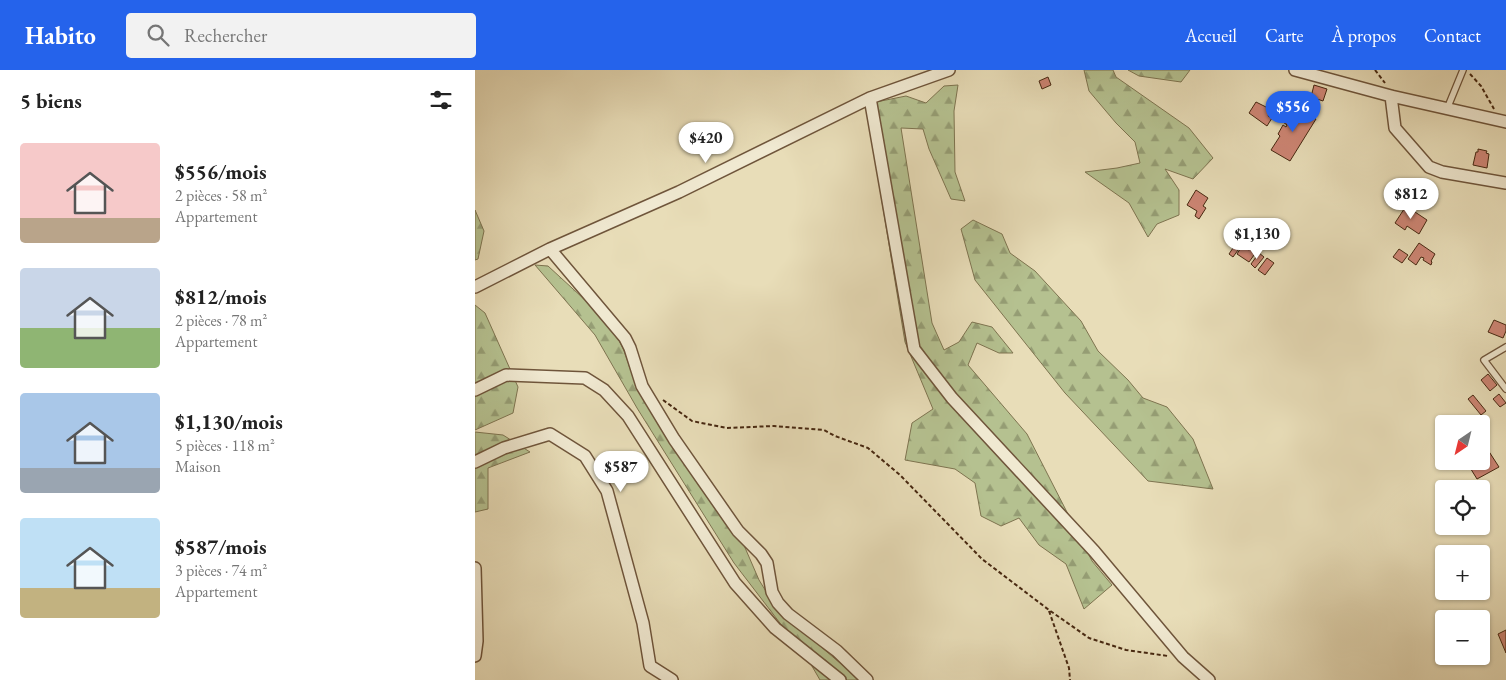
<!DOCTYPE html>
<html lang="fr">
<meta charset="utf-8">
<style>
:root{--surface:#fff;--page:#f2f2f2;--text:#222;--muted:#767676;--accent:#2563eb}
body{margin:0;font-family:"EB Garamond",serif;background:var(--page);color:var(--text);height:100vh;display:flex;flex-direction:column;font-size:19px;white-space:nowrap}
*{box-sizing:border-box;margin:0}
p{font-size:16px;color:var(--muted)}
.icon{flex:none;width:28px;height:28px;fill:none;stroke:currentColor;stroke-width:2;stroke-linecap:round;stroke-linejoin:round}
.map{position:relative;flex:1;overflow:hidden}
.side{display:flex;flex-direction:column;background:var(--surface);width:475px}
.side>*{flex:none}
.needle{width:32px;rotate:215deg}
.fabs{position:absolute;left:960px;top:345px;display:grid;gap:10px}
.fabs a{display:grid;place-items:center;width:55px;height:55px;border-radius:5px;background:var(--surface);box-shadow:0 1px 4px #0004;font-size:25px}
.price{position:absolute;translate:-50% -42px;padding:0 11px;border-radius:18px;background:#fff;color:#222;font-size:16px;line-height:32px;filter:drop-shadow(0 1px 2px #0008)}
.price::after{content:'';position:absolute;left:50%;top:30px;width:15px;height:11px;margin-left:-8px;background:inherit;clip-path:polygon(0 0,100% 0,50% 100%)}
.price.active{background:var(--accent);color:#fff}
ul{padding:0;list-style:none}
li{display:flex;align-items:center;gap:15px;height:125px;padding:0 20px}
li span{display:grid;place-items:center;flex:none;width:140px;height:100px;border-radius:5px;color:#555}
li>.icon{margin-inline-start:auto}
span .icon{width:60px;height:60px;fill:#fffc;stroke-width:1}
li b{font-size:21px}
h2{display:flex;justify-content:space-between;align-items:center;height:60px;padding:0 20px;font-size:21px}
header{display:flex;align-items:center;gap:30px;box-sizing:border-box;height:70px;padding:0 25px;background:var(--accent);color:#fff}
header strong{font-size:24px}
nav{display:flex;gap:28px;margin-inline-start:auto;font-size:18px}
.search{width:350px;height:45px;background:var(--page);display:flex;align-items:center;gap:12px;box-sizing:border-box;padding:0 18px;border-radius:5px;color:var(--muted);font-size:19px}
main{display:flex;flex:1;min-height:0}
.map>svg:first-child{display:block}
.forest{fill:url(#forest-firs);stroke:#7e7450}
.building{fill:#cd8574;stroke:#472811}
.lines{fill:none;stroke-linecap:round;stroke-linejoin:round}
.lane-casing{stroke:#6f553b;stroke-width:8}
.street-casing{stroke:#6f553b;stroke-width:14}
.path{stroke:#472811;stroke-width:2;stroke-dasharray:4 2.5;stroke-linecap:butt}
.lane{stroke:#f0e9d1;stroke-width:5.5}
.street{stroke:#f0e9d1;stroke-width:11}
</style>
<header>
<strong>Habito</strong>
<div class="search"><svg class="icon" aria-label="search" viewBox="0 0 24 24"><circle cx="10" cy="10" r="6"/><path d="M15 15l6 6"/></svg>Rechercher</div>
<nav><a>Accueil</a><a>Carte</a><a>À propos</a><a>Contact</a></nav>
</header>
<main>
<section class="side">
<h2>5 biens<svg class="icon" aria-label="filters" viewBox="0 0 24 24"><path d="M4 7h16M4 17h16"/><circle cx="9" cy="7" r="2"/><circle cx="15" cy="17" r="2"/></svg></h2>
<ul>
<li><span style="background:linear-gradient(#f6c9c9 75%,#b9a48a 0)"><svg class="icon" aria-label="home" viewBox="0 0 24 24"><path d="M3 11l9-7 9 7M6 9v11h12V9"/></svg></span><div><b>$556/mois</b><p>2 pièces · 58 m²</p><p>Appartement</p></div></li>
<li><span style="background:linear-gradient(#c9d6e8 60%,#8fb573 0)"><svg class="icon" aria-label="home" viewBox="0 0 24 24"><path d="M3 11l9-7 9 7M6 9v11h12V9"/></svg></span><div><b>$812/mois</b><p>2 pièces · 78 m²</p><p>Appartement</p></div></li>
<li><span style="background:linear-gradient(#a9c7e8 75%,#9aa5b1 0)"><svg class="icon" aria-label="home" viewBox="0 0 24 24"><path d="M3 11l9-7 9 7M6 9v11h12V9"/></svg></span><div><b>$1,130/mois</b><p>5 pièces · 118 m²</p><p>Maison</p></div></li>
<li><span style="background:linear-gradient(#bfe0f5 70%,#c2b280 0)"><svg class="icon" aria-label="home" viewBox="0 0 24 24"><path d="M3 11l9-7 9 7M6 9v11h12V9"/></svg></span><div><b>$587/mois</b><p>3 pièces · 74 m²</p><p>Appartement</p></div></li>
</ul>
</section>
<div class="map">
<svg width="1031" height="610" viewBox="0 0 1031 610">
<defs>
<pattern id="forest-firs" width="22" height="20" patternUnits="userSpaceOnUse" patternTransform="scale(1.25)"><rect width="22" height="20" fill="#b5c190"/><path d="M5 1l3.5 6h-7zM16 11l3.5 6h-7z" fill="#959d74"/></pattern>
</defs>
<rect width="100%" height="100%" fill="#e8ddb8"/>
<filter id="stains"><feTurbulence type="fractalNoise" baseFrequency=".004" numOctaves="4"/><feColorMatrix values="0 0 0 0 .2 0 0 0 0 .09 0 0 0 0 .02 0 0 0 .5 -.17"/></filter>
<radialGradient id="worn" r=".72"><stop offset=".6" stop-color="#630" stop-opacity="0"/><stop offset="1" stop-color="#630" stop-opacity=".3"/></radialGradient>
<path class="forest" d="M609,0H638L641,7L714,58L738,88L718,109L690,99L704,120V145L682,154L673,167L654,133L610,102L642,98L665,93L660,72L641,53L614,21Z
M653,0H715L706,12L664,6Z
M483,15L479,41L480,102L490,131L476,129L454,79L448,59L426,58L457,253L469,280L484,272L497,252L517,257L538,283H524L502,273L493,295L552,364L617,491L637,515L609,539L591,494L564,475L544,448L526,456L506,446L500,413L480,399L430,390L437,353L458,339L430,272L391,34L431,26L451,33L469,16Z
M0,140L9,161L3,189L0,190Z
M498,150L527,164L535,183L560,201L606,251L623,281L653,310L668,328L692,337L718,369L738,419L673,411L590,323L500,210L486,159Z
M60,195L73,196L134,252L148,278L159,309L268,473L284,510L297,531L312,548L385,610H345L334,591L259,493L162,338L120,265Z
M0,235L10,243L43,317L38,343L0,360Z
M0,362L28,365L55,382L13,398V439L0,442Z"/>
<path class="building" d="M573,7L576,15L567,19L564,11Z
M839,15L852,19L848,31L836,27Z
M781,32L797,40L793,46L797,48L792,56L774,43Z
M823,38L841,49L815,91L796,80L805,66L803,64L808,55L811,57L812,55L808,52L815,41L819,43Z
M1003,79L1012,81L1011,83L1014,84L1012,98L998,95L1001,82H1003Z
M721,120L733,128L728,136L731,138L724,149L720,146L722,141L712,135Z
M931,136L952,150L944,164L932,156L930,160L920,153Z
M762,172L766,176L758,187L754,184Z
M944,173L960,184L956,191L957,192L956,195L948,190L949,188L946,187L941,195L933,189Z
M767,176L774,180L776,177L782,181L774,192L762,184Z
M924,179L933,185L927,193L918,187Z
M784,183L789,187L780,198L776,194Z
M792,188L799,193L790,205L783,200Z
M1019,250L1031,255V261L1028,268L1013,262Z
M1013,304L1022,315L1015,321L1006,310Z
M1024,324L1031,333L1025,337L1018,329Z
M998,325L1011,341L1006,345L993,329Z
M1013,380L1024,397L1002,409L994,396L1001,391H1006V388L1010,386L1008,383Z
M1031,560V583L1023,564Z"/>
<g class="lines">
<g class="lane-casing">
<path id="lane" d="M972,39L988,0
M1031,277L1009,290L1031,319"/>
</g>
<g class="street-casing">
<path id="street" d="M820,0L916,26L1031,52
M916,26L920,58L954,97L967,102L1031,113
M395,28L439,279L477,328L619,481L708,587L734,610
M75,179L150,268L155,278L167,316L199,369L263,461L286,484L292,493L297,522L303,533L313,544L362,581L392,610
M0,217L75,179L204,122L395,28L474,0
M0,320L31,305L110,308L129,320L153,346L260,513L300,558L365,610
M0,392L29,378L75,364L110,386L132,421L168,553L175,596L197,610
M0,498L2,571L0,586"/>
</g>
<path class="path" d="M900,0L910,13
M995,4L1006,16L1019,39
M188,330L217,351L252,358L299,356L349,360L360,366L393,378L425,405L507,489L574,540L614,568L651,580L693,586
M574,541L594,598L595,610"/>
<use href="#lane" class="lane"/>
<use href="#street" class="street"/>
</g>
<rect width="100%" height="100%" filter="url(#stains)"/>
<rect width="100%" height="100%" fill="url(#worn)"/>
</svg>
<div class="fabs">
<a><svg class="needle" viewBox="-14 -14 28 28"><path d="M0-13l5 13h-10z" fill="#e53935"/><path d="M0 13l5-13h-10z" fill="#767676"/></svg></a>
<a><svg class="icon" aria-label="locate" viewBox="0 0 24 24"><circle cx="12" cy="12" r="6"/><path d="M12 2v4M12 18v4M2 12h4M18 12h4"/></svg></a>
<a>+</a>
<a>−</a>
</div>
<b class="price active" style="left:818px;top:63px">$556</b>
<b class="price" style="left:231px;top:94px">$420</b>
<b class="price" style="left:936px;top:150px">$812</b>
<b class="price" style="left:782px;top:190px">$1,130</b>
<b class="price" style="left:146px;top:423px">$587</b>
</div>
</main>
